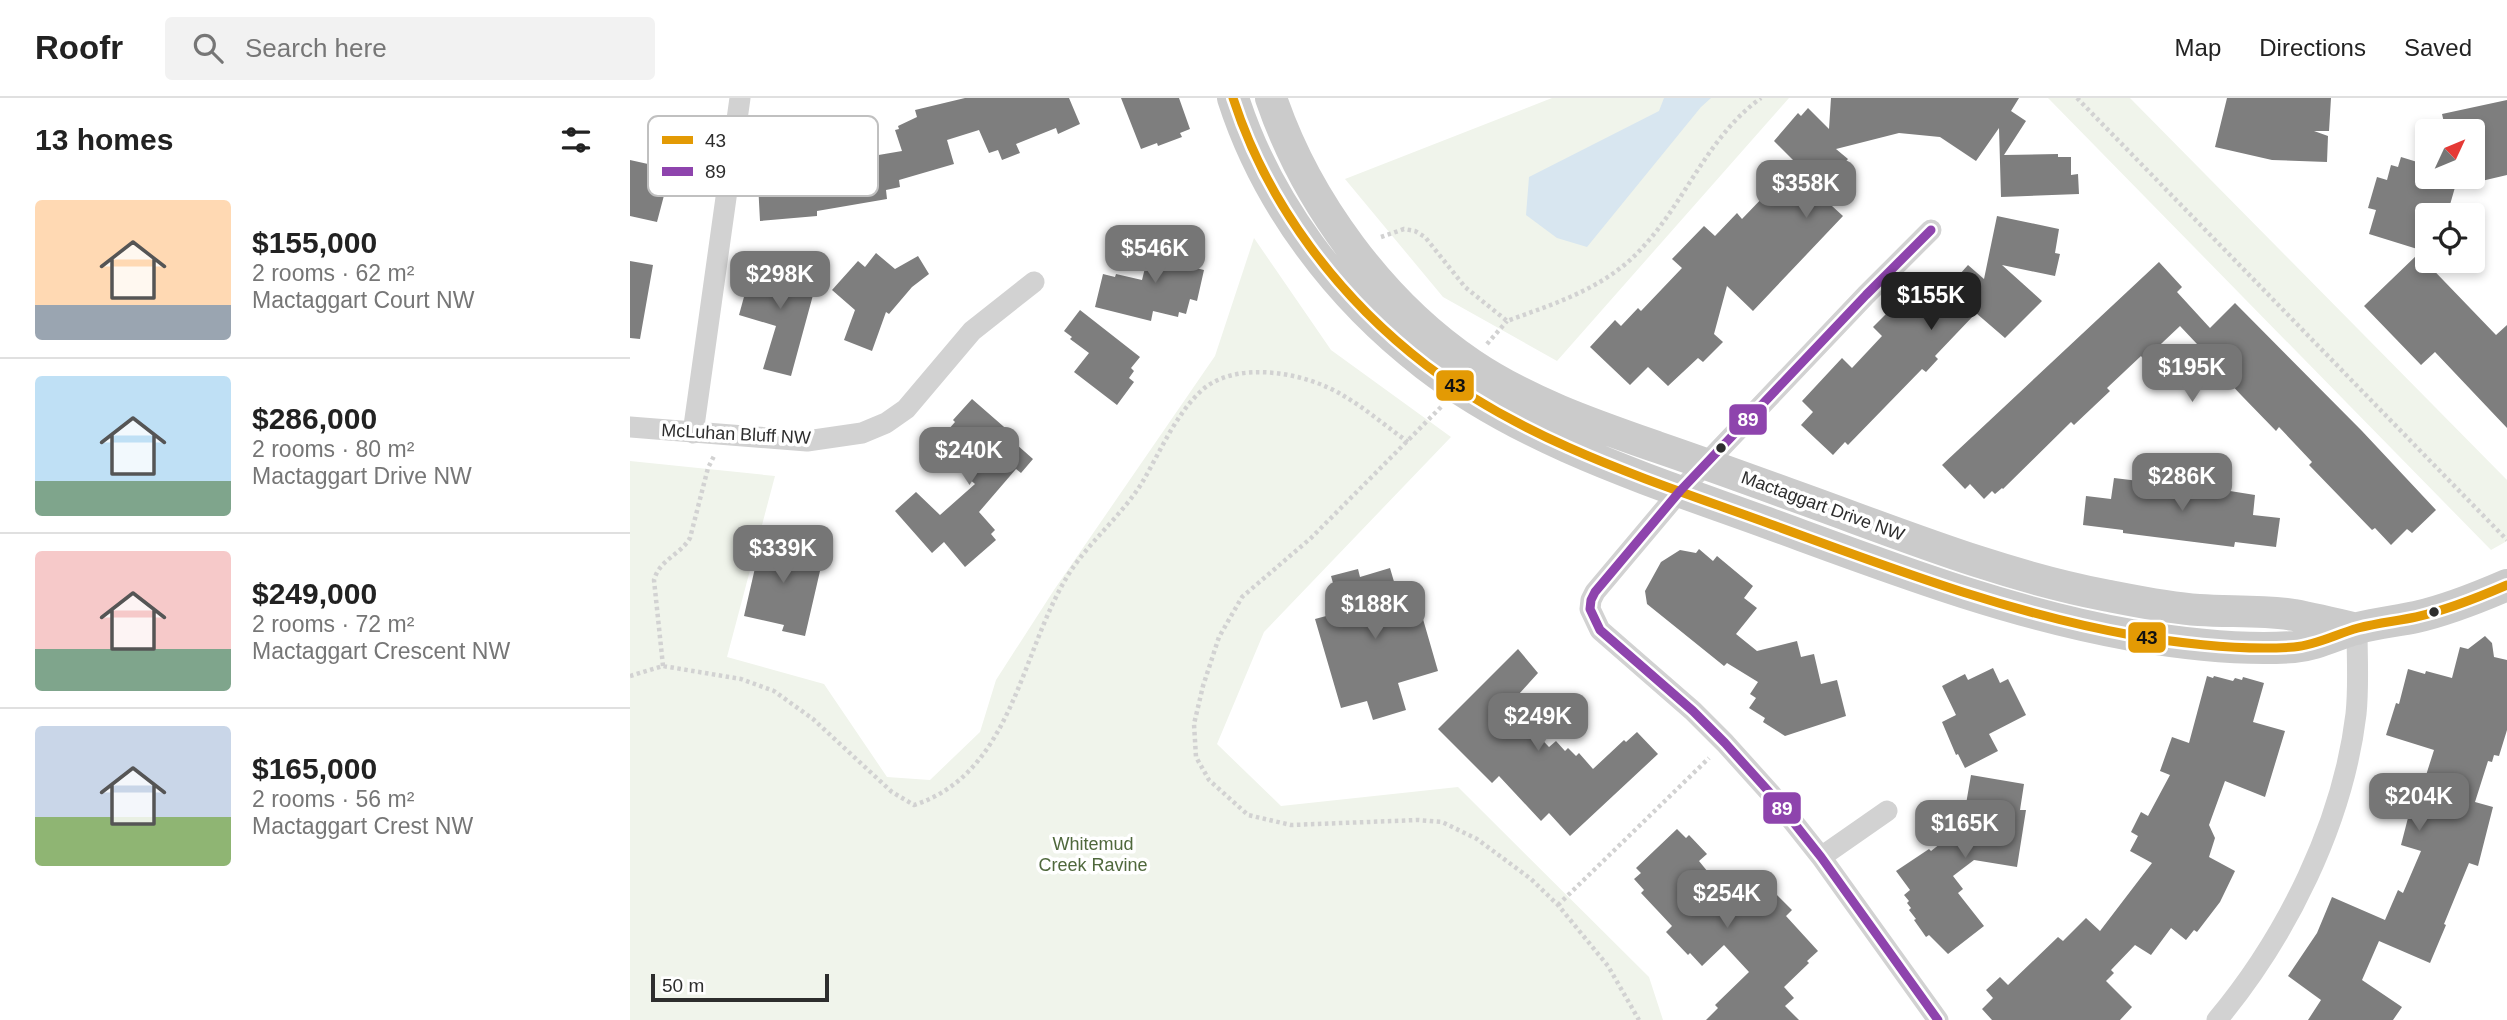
<!DOCTYPE html>
<meta charset="utf-8">
<style>
:root{--surface:#fff;--page:#f2f2f2;--text:#222;--muted:#767676;--line:#e0e0e0;--accent:#767676}
body{margin:0;font-family:Helvetica,sans-serif;background:var(--page);color:var(--text);height:100vh;display:flex;flex-direction:column;font-size:26px;white-space:nowrap}
*{box-sizing:border-box;margin:0}
p{font-size:23px;color:var(--muted)}
.icon{flex:none;width:38px;height:38px;fill:none;stroke:currentColor;stroke-width:2;stroke-linecap:round;stroke-linejoin:round}
.map{position:relative;flex:1;overflow:hidden}
.details{display:flex;flex-direction:column;background:var(--surface);width:630px}
.details>*{flex:none}
.needle{width:46px;rotate:46deg}
.controls{position:absolute;left:1785px;top:21px;display:grid;gap:14px}
.controls a{display:grid;place-items:center;width:70px;height:70px;border-radius:7px;background:var(--surface);box-shadow:0 4px 10px #0003;font-size:35px}
.scale{position:absolute;left:21px;bottom:18px;width:178px;box-sizing:border-box;padding-left:7px;border:4px solid #2d2d2d;border-top:0;font-size:19px;line-height:24px;white-space:nowrap;color:#2d2d2d;-webkit-text-stroke:5px #fff;paint-order:stroke}
.price{position:absolute;translate:-50% -60px;padding:0 16px;border-radius:14px;background:var(--accent);color:#fff;font-size:23px;line-height:46px;filter:drop-shadow(0 2px 4px #0008)}
.price::after{content:'';position:absolute;left:50%;top:42px;width:21px;height:16px;margin-left:-10px;background:inherit;clip-path:polygon(0 0,100% 0,50% 100%)}
.price.selected{background:#222;color:#fff}
ul{padding:0;list-style:none}
li{display:flex;align-items:center;gap:21px;height:175px;padding:0 35px}
li+li{border-top:2px solid var(--line)}
li span{display:grid;place-items:center;flex:none;width:196px;height:140px;border-radius:7px;color:#555}
li>.icon{margin-inline-start:auto}
span .icon{width:84px;height:84px;fill:#fffc;stroke-width:1}
li b{font-size:30px}
h2{display:flex;justify-content:space-between;align-items:center;height:84px;padding:0 35px;font-size:30px}
header{display:flex;align-items:center;gap:42px;box-sizing:border-box;height:98px;padding:0 35px;background:var(--surface);border-bottom:2px solid var(--line)}
header strong{font-size:33px}
nav{display:flex;gap:38px;margin-inline-start:auto;font-size:24px}
.search{width:490px;height:63px;background:var(--page);display:flex;align-items:center;gap:18px;box-sizing:border-box;padding:0 24px;border-radius:7px;color:var(--muted);font-size:26px}
main{display:flex;flex:1;min-height:0}
.map>svg:first-child{display:block}
.green{fill:#f0f4eb}
.water{fill:#d8e6f0}
.building{fill:#7e7e7e}
.lines{fill:none;stroke-linecap:round;stroke-linejoin:round}
.path{stroke:#d2d2d2;stroke-width:4.5;stroke-dasharray:3.5 3.5;stroke-linecap:butt}
.street{stroke:#d2d2d2;stroke-width:21}
.secondary{stroke:#cbcbcb;stroke-width:32}
.bus-1-casing{stroke:#fff;stroke-width:14}
.bus-2-casing{stroke:#fff;stroke-width:14}
.bus-1{stroke:#e39a04;stroke-width:9}
.bus-2{stroke:#8e44ad;stroke-width:9}
.bus-dot{fill:#2d2d2d;stroke:#fff;stroke-width:2.5}
.labels{text-anchor:middle;dominant-baseline:central;stroke-width:7;stroke-linejoin:round;paint-order:stroke}
.street-label{font-size:18px;fill:#2d2d2d;stroke:#fff}
.park-label{font-size:18px;fill:#4f683c;stroke:#fff}
.key{fill:#fff;stroke:#c0c0c0;stroke-width:2}
.key-label{font-size:19px;fill:#2d2d2d}
.line-badge{stroke:#fff;stroke-width:2.5}
.badge-label{font-size:19px;text-anchor:middle;font-weight:bold;fill:#fff}
.pale-badge-label{font-size:19px;text-anchor:middle;font-weight:bold;fill:#111}
</style>
<header>
<strong>Roofr</strong>
<div class="search"><svg class="icon" aria-label="search" viewBox="0 0 24 24"><circle cx="10" cy="10" r="6"/><path d="M15 15l6 6"/></svg>Search here</div>
<nav><a>Map</a><a>Directions</a><a>Saved</a></nav>
</header>
<main>
<section class="details">
<h2>13 homes<svg class="icon" aria-label="filters" viewBox="0 0 24 24"><path d="M4 7h16M4 17h16"/><circle cx="9" cy="7" r="2"/><circle cx="15" cy="17" r="2"/></svg></h2>
<ul>
<li><span style="background:linear-gradient(#ffd9b3 75%,#9aa5b1 0)"><svg class="icon" aria-label="home" viewBox="0 0 24 24"><path d="M3 11l9-7 9 7M6 9v11h12V9"/></svg></span><div><b>$155,000</b><p>2 rooms · 62 m²</p><p>Mactaggart Court NW</p></div></li>
<li><span style="background:linear-gradient(#bfe0f5 75%,#7fa58c 0)"><svg class="icon" aria-label="home" viewBox="0 0 24 24"><path d="M3 11l9-7 9 7M6 9v11h12V9"/></svg></span><div><b>$286,000</b><p>2 rooms · 80 m²</p><p>Mactaggart Drive NW</p></div></li>
<li><span style="background:linear-gradient(#f6c9c9 70%,#7fa58c 0)"><svg class="icon" aria-label="home" viewBox="0 0 24 24"><path d="M3 11l9-7 9 7M6 9v11h12V9"/></svg></span><div><b>$249,000</b><p>2 rooms · 72 m²</p><p>Mactaggart Crescent NW</p></div></li>
<li><span style="background:linear-gradient(#c9d6e8 65%,#8fb573 0)"><svg class="icon" aria-label="home" viewBox="0 0 24 24"><path d="M3 11l9-7 9 7M6 9v11h12V9"/></svg></span><div><b>$165,000</b><p>2 rooms · 56 m²</p><p>Mactaggart Crest NW</p></div></li>
</ul>
</section>
<div class="map">
<svg width="1877" height="922" viewBox="0 0 1877 922">
<rect width="100%" height="100%" fill="#fff"/>
<path class="green" d="M922,0H1159L927,263L813,199L715,81Z
M1418,0H1500L1877,382V443L1861,452Z
M624,140L701,252L821,339L634,534L587,646L651,708L828,689L1019,879L1033,922H0V363L145,378L97,559L194,586L257,679L300,682L350,634L366,582L424,492L585,258Z"/>
<path class="water" d="M1034,0H1081L1071,9L957,149L927,140L896,117L899,79L1029,13Z"/>
<path class="building" d="M335,0H439L450,26L428,36L426,30L386,46L390,55L372,62L368,52L359,55L349,32L317,42L324,66L269,82L270,89L256,92L257,101L187,113V118L130,123L128,85L136,84L134,61L148,60L146,37L153,36L152,34L219,26V29L224,28L231,60L272,53L265,32L269,31L268,28L287,19L285,12Z
M491,0H549L560,31L550,35L552,39L528,48L527,45L511,51Z
M1201,0H1389L1381,13L1396,23L1374,57L1428,56V59H1441V77L1448,76L1449,96L1371,99L1369,30L1346,63L1310,39L1269,35L1206,51L1218,61L1211,69L1226,83L1202,108L1213,118L1123,213L1097,188L1084,236L1093,244L1073,264L1068,260L1038,288L1018,269L1000,287L960,249L985,222L991,228L1008,210L1011,213L1052,170L1042,161L1074,128L1085,138L1107,115L1112,121L1166,65L1144,43L1168,15L1171,18L1178,10L1199,31Z
M1597,0H1701L1699,33H1684L1698,38L1697,64L1642,62L1585,49Z
M1877,2V77L1843,85V33H1816L1812,16Z
M1771,59L1797,67V79H1828L1817,117H1797V154L1739,136L1746,112L1738,110L1747,79L1757,82L1761,67L1768,69Z
M0,62L27,68L26,72L36,75L34,85L37,86L27,124L0,118Z
M1367,118L1429,131L1425,155L1430,156L1425,178L1372,167L1412,203L1375,240L1346,215L1305,258L1308,261L1296,274L1292,271L1218,347L1215,344L1203,357L1171,327L1183,314L1172,303L1212,260L1222,270L1252,238L1243,229L1261,211L1263,213L1285,190L1294,199L1306,185L1312,191L1326,175L1329,177L1338,167L1354,181Z
M531,142L567,149L562,169L574,172L567,203L560,201L556,216L549,214L548,219L523,213L521,223L465,209L473,176L485,179L486,176L512,182L519,154L528,156Z
M246,155L265,171L288,158L299,176L282,189L259,216L256,214L242,253L214,242L225,212L202,192L228,163L235,169Z
M1788,156L1866,237L1877,227V330L1805,254L1791,267L1734,208Z
M0,163L23,167L10,241L0,240Z
M1529,164L1552,189L1547,194L1580,230L1605,205L1732,333L1806,412L1782,435L1777,431L1761,447L1745,430L1742,432L1679,367L1682,364L1649,329L1646,333L1612,298L1582,266L1584,264L1550,228L1514,262L1511,258L1477,290L1480,293L1444,327L1441,324L1373,391L1372,390L1365,396L1362,393L1354,401L1340,386L1335,391L1312,367Z
M123,166L159,176L162,168L189,175L161,278L133,271L146,228L109,217Z
M450,212L510,259L501,270L504,273L499,280L504,284L487,307L444,274L459,255L440,241L442,239L434,233Z
M342,301L381,335L378,339L403,361L391,375L386,371L349,414L365,432L361,436L366,442L335,469L314,444L302,455L265,413L286,394L310,417L345,386L320,364L335,346L318,332L325,324L323,322Z
M1510,379L1600,390V393L1625,397L1623,417L1650,420L1646,449L1605,444L1604,449L1493,435V432L1453,427L1456,398L1481,401L1484,380L1509,383Z
M133,435L162,442L159,453L193,460L175,538L152,533L154,527L114,518Z
M1069,451L1083,463L1087,458L1123,488L1114,500L1127,510L1106,536L1127,553L1167,543L1171,559L1184,556L1191,586L1207,582L1216,618L1155,638L1133,624L1135,620L1119,610L1126,600L1120,596L1128,584L1097,565L1094,568L1017,506L1015,493L1031,464L1050,452L1066,455Z
M760,470L765,487L782,483L808,573L768,585L776,612L743,622L737,603L711,610L685,521L711,514L701,478L728,471L730,479Z
M1855,538L1862,545L1864,559L1877,562V632L1869,658L1864,657L1862,664L1858,663L1845,704L1863,709L1848,768L1839,765L1814,826L1816,827L1800,865L1749,843L1732,882L1772,909L1763,922H1678L1691,902L1658,878L1687,835L1702,799L1755,822L1768,792L1773,795L1791,753L1771,747L1779,716L1741,706L1749,678L1792,690L1804,652L1756,637L1766,605L1769,606L1778,571L1795,576L1796,573L1822,580L1830,549L1838,551Z
M888,551L908,575L879,607L919,649L926,643L935,653L938,650L946,658L949,655L963,671L994,642L996,644L1007,634L1028,656L940,738L919,715L911,723L869,678L862,685L808,631Z
M1363,570L1370,585L1378,581L1396,617L1359,636L1368,653L1335,670L1328,656L1326,657L1312,624L1326,617L1312,588L1335,576L1338,582Z
M1577,578L1583,580L1584,578L1603,583L1605,580L1612,582L1613,579L1634,585L1623,624L1655,633L1635,699L1595,683L1579,727L1585,740L1579,759L1605,773L1590,804L1567,834L1564,832L1556,842L1541,830L1521,857L1505,847L1481,872L1484,875L1476,883L1502,909L1490,922H1362L1352,911L1363,900L1356,892L1370,879L1378,887L1428,839L1433,843L1456,820L1470,833L1522,765L1500,753L1508,738L1501,734L1511,714L1518,718L1540,677L1530,673L1542,639L1559,645Z
M1341,677L1394,686L1390,712H1396L1387,769L1344,762L1323,778L1333,791L1328,795L1354,828L1318,856L1299,837L1296,839L1284,822L1286,821L1279,812L1281,810L1277,805L1279,803L1274,797L1280,792L1266,773L1299,751L1301,753L1329,731L1333,705L1336,706Z
M1047,731L1056,740L1059,737L1077,756L1069,763L1082,779L1079,781L1110,814L1122,803L1123,806L1140,790L1162,812L1156,818L1188,853L1177,863L1179,865L1154,889L1164,900L1155,908L1169,922H1076L1088,910L1085,907L1119,874L1094,847L1072,868L1060,855L1058,857L1036,834L1042,828L1011,795L1014,792L1004,781L1011,775L1006,770Z"/>
<g class="lines">
<path class="path" d="M1447,0L1877,442
M751,139L774,131L785,133L795,139L835,189L877,223C926,205 976,190 1012,150C1056,103 1077,39 1131,0
M857,246L877,223
M811,309L681,440L612,499L589,539L573,588L564,626L566,659L579,682L618,717L661,727L788,722L812,724L847,741L901,781L928,807L978,868L1009,922
M33,568L24,482C30,461 49,458 60,440L78,370L84,358
M0,578L33,568L111,581L144,593L183,621L262,694L284,707C384,675 390,552 440,474C461,442 494,415 513,383C530,354 545,318 570,294C604,261 676,274 714,298C736,311 757,329 778,344
M928,807L1079,660"/>
<path class="street" d="M1301,132L1236,197L1050,393L965,494L961,502L960,511L970,532L1063,613L1095,645L1141,696L1191,759L1308,922
M0,329L177,343L232,335L256,325L276,311L342,233L404,184
M63,335L110,0
M1191,759L1257,713
M1587,922C1657,838 1713,725 1726,616C1729,588 1727,559 1727,531"/>
<path class="secondary" d="M603,0C637,106 709,200 796,267C895,343 1016,381 1132,423C1253,467 1373,514 1501,537C1554,546 1610,553 1664,549C1687,547 1706,536 1728,530C1747,525 1767,523 1786,519C1817,512 1847,500 1877,487
M641,0C676,103 751,205 841,266C897,304 964,327 1027,349C1071,364 1115,380 1159,396C1263,433 1366,476 1474,497C1505,503 1537,510 1569,512C1600,514 1633,512 1664,517C1685,521 1706,526 1727,531"/>
<g class="bus-1-casing">
<path id="bus-1" d="M603,0C637,106 709,200 796,267C895,343 1016,381 1132,423C1253,467 1373,514 1501,537C1554,546 1610,553 1664,549C1687,547 1706,536 1728,530C1747,525 1767,523 1786,519C1817,512 1847,500 1877,487"/>
</g>
<g class="bus-2-casing">
<path id="bus-2" d="M1301,132L1236,197L1050,393L965,494L961,502L960,511L970,532L1063,613L1095,645L1141,696L1191,759L1308,922"/>
</g>
<use href="#bus-1" class="bus-1"/>
<use href="#bus-2" class="bus-2"/>
</g>
<g class="bus-dot">
<circle cx="1091" cy="350" r="6"/>
<circle cx="1804" cy="514" r="6"/>
</g>
<g class="labels">
<g class="street-label">
<text transform="translate(106 336) rotate(3)">McLuhan Bluff NW</text>
<text transform="translate(1193 408) rotate(20)">Mactaggart Drive NW</text>
</g>
<g class="park-label">
<text x="463" y="746">Whitemud<tspan x="463" dy="21">Creek Ravine</tspan></text>
</g>
</g>
<rect x="18" y="18" width="230" height="80" rx="10" class="key"/>
<rect x="32" y="38" width="31" height="8" fill="#e39a04"/>
<rect x="32" y="69" width="31" height="9" fill="#8e44ad"/>
<g class="key-label">
<text x="75" y="49">43</text>
<text x="75" y="80">89</text>
</g>
<g class="line-badge">
<rect x="805" y="271" width="40" height="33" rx="7" fill="#e39a04"/>
<rect x="1098" y="305" width="40" height="33" rx="7" fill="#8e44ad"/>
<rect x="1497" y="523" width="40" height="33" rx="7" fill="#e39a04"/>
<rect x="1132" y="693" width="40" height="34" rx="7" fill="#8e44ad"/>
</g>
<g class="badge-label">
<text x="1118" y="328">89</text>
<text x="1152" y="717">89</text>
</g>
<g class="pale-badge-label">
<text x="825" y="294">43</text>
<text x="1517" y="546">43</text>
</g>
</svg>
<div class="controls">
<a><svg class="needle" viewBox="-14 -14 28 28"><path d="M0-13l5 13h-10z" fill="#e53935"/><path d="M0 13l5-13h-10z" fill="#767676"/></svg></a>
<a><svg class="icon" aria-label="locate" viewBox="0 0 24 24"><circle cx="12" cy="12" r="6"/><path d="M12 2v4M12 18v4M2 12h4M18 12h4"/></svg></a>
</div>
<div class="scale">50 m</div>
<b class="price" style="left:1176px;top:122px">$358K</b>
<b class="price" style="left:525px;top:187px">$546K</b>
<b class="price" style="left:150px;top:213px">$298K</b>
<b class="price selected" style="left:1301px;top:234px">$155K</b>
<b class="price" style="left:1562px;top:306px">$195K</b>
<b class="price" style="left:339px;top:389px">$240K</b>
<b class="price" style="left:1552px;top:415px">$286K</b>
<b class="price" style="left:153px;top:487px">$339K</b>
<b class="price" style="left:745px;top:543px">$188K</b>
<b class="price" style="left:908px;top:655px">$249K</b>
<b class="price" style="left:1789px;top:735px">$204K</b>
<b class="price" style="left:1335px;top:762px">$165K</b>
<b class="price" style="left:1097px;top:832px">$254K</b>
</div>
</main>
